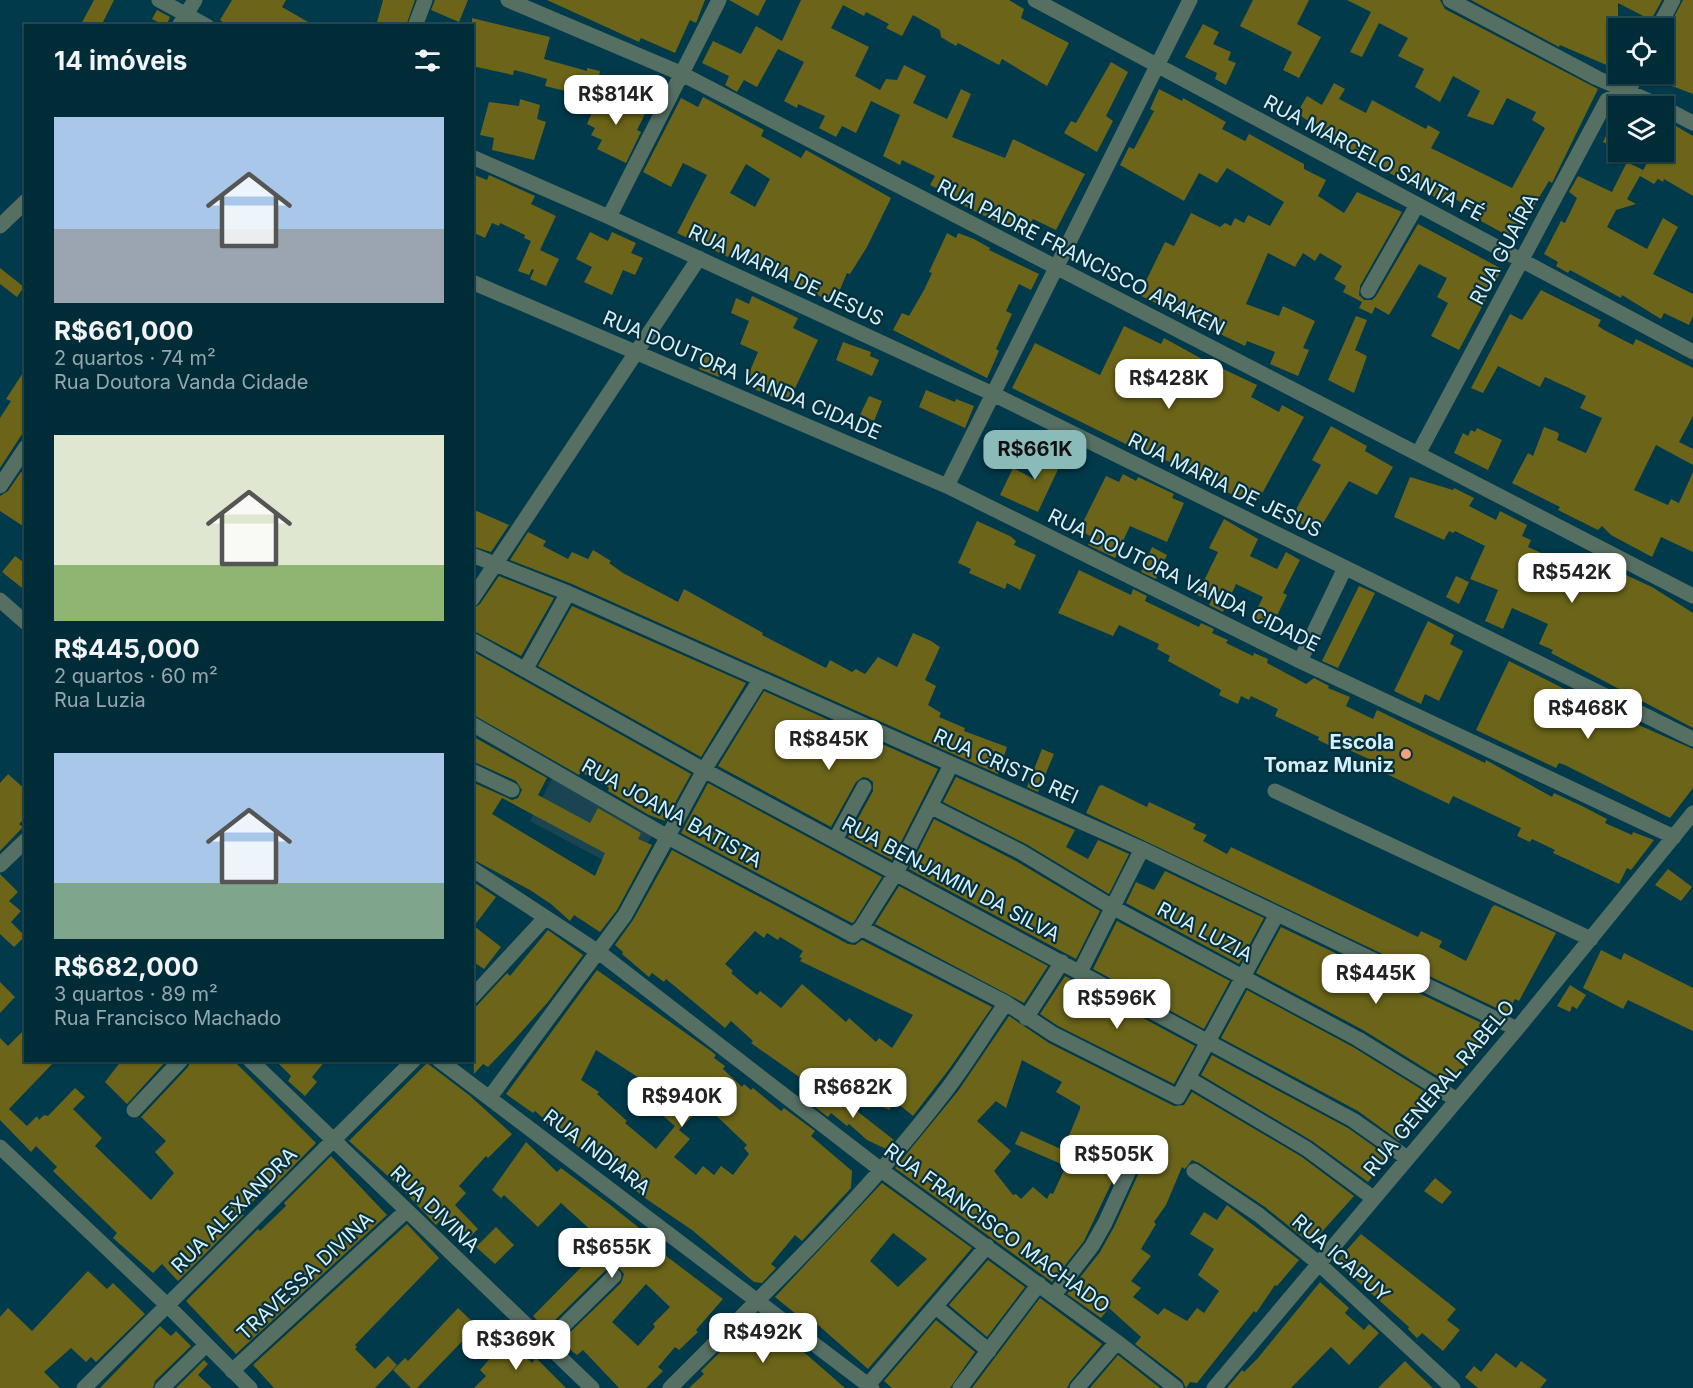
<!DOCTYPE html>
<html lang="pt">
<meta charset="utf-8">
<style>
:root{--surface:#002c38;--page:#0a3440;--text:#f1f3f6;--muted:#95a7ae;--line:#224853;--accent:#8bbbb9}
body{margin:0;font-family:Inter,sans-serif;background:var(--page);color:var(--text);height:100vh;display:flex;flex-direction:column;font-size:22px;white-space:nowrap}
*{box-sizing:border-box;margin:0}
p{font-size:20px;color:var(--muted)}
.icon{flex:none;width:33px;height:33px;fill:none;stroke:currentColor;stroke-width:2;stroke-linecap:round;stroke-linejoin:round}
.map{position:relative;flex:1;overflow:hidden}
.side{position:absolute;left:24px;top:24px;width:450px;height:1038px;display:flex;flex-direction:column;background:var(--surface);border-radius:0px;box-shadow:0 2px 4px #0004,0 0 0 2px var(--line)}
.side>*{flex:none}
.controls{position:absolute;left:1608px;top:18px;display:grid;gap:12px}
.controls a{display:grid;place-items:center;width:66px;height:66px;border-radius:0px;background:var(--surface);box-shadow:0 2px 4px #0004,0 0 0 2px var(--line);font-size:30px}
.price{position:absolute;translate:-50% -51px;padding:0 14px;border-radius:12px;background:#fff;color:#222;font-size:20px;line-height:39px;filter:drop-shadow(0 2px 3px #0008)}
.price::after{content:'';position:absolute;left:50%;top:36px;width:18px;height:14px;margin-left:-9px;background:inherit;clip-path:polygon(0 0,100% 0,50% 100%)}
.price.selected{background:var(--accent);color:#111}
ul{padding:0;list-style:none}
li{display:grid;align-content:center;gap:12px;height:318px;padding:0 30px}
li span{display:grid;place-items:center;height:186px;border-radius:0px;color:#555}
li>.icon{margin-inline-start:auto}
span .icon{width:108px;height:108px;fill:#fffc;stroke-width:1}
li b{font-size:26px}
h2{display:flex;justify-content:space-between;align-items:center;height:72px;padding:0 30px;font-size:26px}
.map>svg:first-child{display:block}
.built{fill:#1a4452}
.building{fill:#6c6519;fill-rule:evenodd}
.lines{fill:none;stroke-linecap:round;stroke-linejoin:round}
.minor{stroke:#566f63;stroke-width:15}
.poi-dot{fill:#f2a17e;stroke:#092f3b;stroke-width:2}
.labels{text-anchor:middle;dominant-baseline:central;stroke-width:4.5;stroke-linejoin:round;paint-order:stroke}
.street-label{font-size:20px;fill:#d0f1fe;stroke:#092f3b}
.poi-label{font-size:20px;font-weight:bold;fill:#d0f1fe;stroke:#092f3b;text-anchor:end}
</style>
<div class="map">
<svg width="1693" height="1388" viewBox="0 0 1693 1388">
<rect width="100%" height="100%" fill="#003a4b"/>
<path class="built" d="M553,777L654,832L631,875L530,821Z"/>
<path class="building" d="M94,0H114L101,26H80Z
M232,0H286L282,7L315,26H229L220,20Z
M383,0H415L406,26H376Z
M435,0H468L459,22L431,10Z
M547,0H705L696,23L690,20L675,53L641,38L639,42Z
M729,0H766L758,16Z
M801,0H1009L1024,9L1021,18L1069,43L1047,86L1002,59L999,65L958,43L956,46L941,37L940,30L913,15L902,36L886,28L889,24L866,12L864,16L843,5L831,28L869,47L855,76L880,90L886,79L897,80L904,65L926,76L913,103L947,119L961,89L971,94L952,137L1005,158L1013,139L1085,174L1056,230L1033,219L1024,236L949,198L950,195L930,185L935,176L902,160L900,165L883,156L900,115L871,101L856,133L842,126L836,137L819,128L825,116L798,104L797,108L784,101L804,62L778,49L757,87L744,80L737,92L725,85L729,76L702,63L713,41L741,54L756,26L782,41Z
M1253,0H1309L1297,24L1321,37L1299,78L1283,70L1292,52L1240,26Z
M1347,0H1440L1445,9L1598,89L1552,183L1549,181L1514,239L1479,220L1482,213L1453,198L1450,205L1308,130L1311,123L1297,113L1307,96L1322,105L1334,83L1345,89L1339,99L1366,113L1372,100L1426,129L1428,125L1440,132L1431,148L1512,188L1545,128L1532,120L1536,112L1507,98L1493,125L1467,116L1480,91L1453,76L1440,102L1415,87L1424,69L1398,56L1408,38L1379,23L1362,57L1350,52L1371,12Z
M1471,0H1662L1651,20L1618,3V70L1560,45L1559,47Z
M1683,0H1693V94L1664,83V36Z
M157,10L170,17L166,26L152,19Z
M472,18L550,37L544,59L587,71V68L600,71L594,98L545,86L547,79L526,73L514,70L513,75L472,66Z
M1203,24L1219,32L1213,44L1231,52L1228,60L1236,63L1226,85L1215,79L1217,73L1185,57Z
M1111,62L1128,72L1106,116L1113,121L1097,152L1064,133L1071,121L1076,123Z
M1159,89L1182,101L1183,98L1226,122L1222,129L1245,141L1249,134L1304,164V169L1326,180L1318,196L1344,213L1357,192L1402,212L1360,286L1359,295L1364,300H1372L1376,296L1418,224L1502,269L1459,350L1431,336L1448,303L1437,297L1447,278L1419,264L1389,315L1375,307L1372,314L1359,308L1362,302L1343,292L1346,286L1334,279L1342,266L1320,253L1315,261L1303,253L1295,267L1268,253L1246,304L1279,316L1283,306L1315,321L1303,348L1309,350L1298,376L1270,364L1275,352L1247,341L1245,346L1139,295L1165,242L1174,246L1191,213L1220,227L1225,223L1231,226L1235,218L1244,223L1248,215L1270,226L1284,202L1227,168L1217,183L1199,173L1184,201L1120,165L1129,147L1134,149L1154,111L1150,109Z
M601,91L645,114L637,130L641,132L626,163L597,149L602,140L591,135L595,128L587,124Z
M703,97L764,130L761,136L801,158L806,150L891,198L867,247L850,274L847,273L834,304L772,270L770,273L730,253L728,257L677,233L707,175L683,163L671,187L643,172L681,98L698,107ZM746,164L770,179L755,207L730,193Z
M520,99L540,105L537,119L546,122L534,160L492,150L494,138L480,135L489,102L519,106Z
M1618,111V150L1603,142Z
M1664,119L1693,136V196L1664,179L1663,182L1658,179L1654,184L1640,176L1627,199L1636,204L1616,210L1607,227L1647,249L1663,218L1678,227L1653,274L1693,294V316L1689,325L1664,313L1661,319L1622,295L1621,298L1570,270L1568,273L1556,266L1558,262L1544,254L1561,221L1565,223L1577,198L1569,192L1578,176L1612,192L1627,162L1643,170L1641,174L1653,152H1664Z
M472,174L487,180L489,175L535,196L531,204L556,216L540,250L559,259L546,286L530,279L534,270L532,269L529,275L518,271L531,241L524,238L525,235L500,223L499,226L492,223L485,238L472,232Z
M590,232L608,241L612,232L636,243L631,253L643,258L635,275L623,270L612,295L584,282L592,267L576,259Z
M947,233L956,238L958,233L974,239L990,248L989,250L1039,274L1031,290L1019,284L1006,311L1012,314L996,349L999,351L987,378L893,330L902,313L909,316L924,290L932,273L929,272Z
M0,268L24,287L17,297L0,284Z
M1541,290L1601,320L1598,326L1604,330L1633,345L1636,339L1693,368V416L1679,442L1693,449V465L1656,445L1634,490L1668,505L1671,499L1679,503L1693,472V552L1661,537L1652,557L1611,535L1602,526L1598,530L1558,510L1560,507L1512,483L1528,453L1533,456L1544,427L1557,432L1559,434L1557,440L1586,453L1602,418L1580,408L1586,396L1545,377L1540,387L1498,366L1483,393L1471,388L1510,314L1522,320Z
M752,296L798,318L793,328L818,340L788,403L744,385L758,352L740,344L749,321L731,313L736,298L749,304Z
M1356,316L1367,320L1355,350L1367,356L1354,393L1328,380Z
M1124,326L1161,344L1164,338L1202,359L1257,385L1251,397L1279,412L1282,405L1304,417L1259,499L1246,492L1242,498L1233,495L1179,469L1181,466L1140,451L1012,388L1035,343L1100,375Z
M843,342L871,352L870,356L879,360L872,376L836,360Z
M704,355L725,363L719,377L699,369Z
M26,368V428L0,468V418L11,401L6,399Z
M926,390L955,402L956,399L974,406L965,428L919,407Z
M869,396L882,401L874,421L860,415Z
M1331,426L1367,446L1365,451L1393,467L1377,495L1349,481L1317,533L1291,518L1321,465L1312,460Z
M1477,428L1502,440L1488,470L1454,453L1463,433L1468,436L1471,430L1475,432Z
M1056,440L1069,446L1038,512L1000,495L1013,468L1036,480Z
M21,472L26,476V528L0,511V496L8,491Z
M1123,474L1136,481L1138,477L1174,494L1172,498L1184,503L1167,542L1130,526L1115,558L1088,545L1092,537L1079,530L1106,476L1119,482Z
M1410,477L1453,490L1454,488L1474,498L1469,506L1496,520L1500,511L1527,525L1522,536L1531,540L1528,547L1546,555L1540,569L1569,581L1576,565L1592,574L1598,562L1652,587L1693,613V728L1551,653L1553,650L1539,644L1548,624L1512,608L1503,629L1485,621L1498,590L1470,579L1485,546L1455,531L1453,533L1449,531L1444,540L1394,517Z
M472,509L509,525L491,552L472,546Z
M1224,519L1258,539L1250,556L1277,569L1286,552L1300,560L1283,593L1287,595L1270,630L1251,621L1263,597L1236,584L1223,612L1209,605L1211,601L1197,595L1218,552L1209,548Z
M977,521L1010,536L1016,541L1014,545L1036,555L1020,590L1007,583L1005,589L969,573L971,569L958,563Z
M528,532L546,541L543,546L568,559L572,552L588,559L593,550L611,561L609,563L623,573L678,602L684,589L763,633L762,635L826,668L830,660L852,672L856,669L865,674L878,657L897,667L913,633L931,641L940,647L925,680L936,686L928,705L941,713L939,717L965,728L964,731L1007,747L998,774L572,584L510,560Z
M1152,547L1167,555L1156,579L1141,572Z
M15,556L26,564V591L2,572Z
M1079,570L1131,595L1133,589L1147,596L1145,601L1199,627L1201,623L1214,629L1212,633L1228,640L1226,643L1253,656L1254,653L1268,659L1267,663L1306,684L1314,678L1329,686L1328,688L1350,697L1346,706L1373,719L1377,710L1485,763L1486,760L1552,797L1554,793L1582,806L1607,819L1605,823L1632,835L1633,832L1654,840L1631,870L1627,868L1619,884L1575,863L1553,853L1555,850L1532,839L1530,842L1517,836L1521,828L1453,796L1449,804L1368,765L1371,760L1343,747L1341,751L1318,740L1319,737L1275,716L1278,709L1251,696L1249,700L1241,696L1238,704L1219,695L1221,690L1168,661L1170,656L1157,649L1159,644L1119,625L1113,636L1058,613Z
M499,576L554,598L521,656L472,630V609L480,604Z
M1456,576L1469,582L1459,604L1446,597Z
M1359,586L1375,593L1338,668L1322,661Z
M572,606L746,683L701,757L538,666Z
M1428,621L1454,635L1450,644L1463,651L1439,701L1425,694L1421,704L1394,691Z
M472,651L691,774L665,821L649,815L608,791L609,788L581,772L579,775L472,714Z
M1509,661L1616,715L1693,749V788L1670,818L1565,765L1559,763L1556,768L1476,730Z
M764,691L938,769L892,860L848,837L873,791V782L868,778L863,777L856,782L831,827L718,766Z
M472,736L547,778L538,795L590,823L598,808L641,833L638,839L652,845L617,910L600,932L574,915L570,921L551,904L530,890L472,859V782L512,800L518,798L522,790L516,781L472,761ZM502,798L605,853L595,876L492,814Z
M1042,749L1054,754L1038,792L1027,787Z
M8,774L26,790V817L19,824L23,827L0,851V783Z
M956,777L1075,830L1066,847L1088,859L1098,840L1129,854L1109,894L1026,844L943,802Z
M708,783L882,877L854,922L852,923L681,833Z
M1102,785L1147,807L1149,802L1196,824L1193,829L1207,835L1203,841L1227,854L1231,847L1418,937L1421,931L1442,941L1439,947L1466,961L1492,907L1495,905L1556,933L1519,1001L1515,999L1507,1013L1086,813L1099,786Z
M934,819L1016,861L1100,911L1076,959L909,869Z
M672,850L848,944L855,945L862,940L992,1007L950,1068L913,1116L896,1102L889,1110L831,1080L822,1093L751,1043L753,1041L731,1021L725,1028L666,979L664,982L652,973L649,977L622,954L623,952L615,945L633,920ZM755,931L764,938L767,933L778,940L780,937L803,951L799,957L802,958L800,961L913,1015L892,1048L879,1038L876,1042L849,1018L846,1022L802,984L781,1008L760,991L757,995L731,973L733,971L725,964Z
M1668,869L1692,887L1681,901L1655,885Z
M1165,871L1264,918L1239,964L1126,903L1136,882L1154,890Z
M0,874L18,892L9,901L21,911L11,922L25,936L14,947L0,934Z
M472,881L496,897L474,926L501,947L484,969L472,961Z
M899,886L1048,966L1024,1003L875,924Z
M1117,921L1230,981L1204,1029L1093,969Z
M1281,927L1496,1030L1450,1084L1363,1030L1256,973Z
M548,930L583,955L548,1002L514,1040L488,1067L483,1064L474,1074L472,1011L507,973L510,976Z
M1601,950L1621,960L1624,953L1693,988V1031L1628,1000L1623,1009L1583,988Z
M597,970L711,1051L716,1055L714,1058L725,1066L723,1069L742,1087L744,1084L751,1090L753,1088L781,1111L784,1108L815,1131L811,1136L852,1171L851,1188L802,1241L795,1235L771,1264L776,1268L762,1283L754,1282L692,1230L642,1196L628,1183L633,1177L602,1152L597,1157L589,1150L586,1153L542,1120L544,1119L535,1111L533,1113L506,1094ZM596,1050L647,1083L637,1094L675,1126L656,1149L625,1123L627,1121L597,1094L599,1092L581,1080ZM704,1104L747,1145L744,1148L749,1154L733,1175L721,1166L714,1175L703,1166L696,1175L674,1157L690,1139L679,1130Z
M1065,976L1195,1046L1174,1084L1058,1026L1040,1014Z
M0,982L15,997L0,1013Z
M1570,985L1586,995L1577,1009L1572,1006L1570,1012L1557,1006Z
M1247,990L1353,1047L1437,1099L1399,1141L1358,1111L1221,1038Z
M1009,1016L1049,1043L1174,1106L1184,1105L1192,1092L1302,1157L1354,1196L1311,1244L1265,1207L1199,1163L1192,1160L1185,1169L1182,1167L1166,1205L1154,1222L1156,1224L1141,1249L1151,1256L1131,1281L1141,1288L1133,1297L1158,1315L1164,1308L1187,1321L1197,1308L1204,1313L1219,1291L1198,1275L1214,1249L1190,1234L1204,1212L1217,1220L1227,1205L1299,1260L1277,1286L1275,1285L1256,1313L1254,1311L1197,1383L1190,1382L1186,1388L1182,1380L1135,1344L1141,1337L1109,1308L1101,1318L1067,1294L1100,1252L1114,1227L1147,1155L1148,1150L1143,1142L1137,1141L1129,1146L1084,1241L1052,1282L895,1168L958,1091ZM1022,1060L1062,1082L1056,1092L1080,1106V1109L1063,1150L1021,1131L1015,1144L1066,1166L1053,1194L1050,1193L1047,1199L1033,1187L1021,1199L1016,1194L1013,1195L994,1171L1011,1151L977,1121L996,1101L1006,1108Z
M26,1028V1060H56L9,1109L27,1126L37,1116L39,1120L44,1115L48,1116L75,1088L85,1097L73,1109L102,1138L95,1146L151,1200L174,1173L155,1152L166,1141L141,1117L188,1067L191,1060H233L316,1143L270,1190L267,1188L241,1213L244,1215L178,1281L162,1264L153,1273L113,1238L117,1233L53,1171L57,1167L36,1146L31,1152L0,1120V1038L8,1046Z
M1212,1055L1348,1128L1389,1157L1368,1182L1312,1141L1201,1075Z
M122,1060H167L127,1104L105,1082Z
M275,1060H326L312,1077L317,1082L305,1096L288,1081L291,1076Z
M427,1063L469,1095L512,1134L488,1158L486,1156L459,1186L466,1193L455,1205L478,1229L470,1237L446,1214L436,1225L400,1187L349,1141Z
M830,1090L894,1140L886,1149L867,1140L849,1124L847,1126L831,1113L828,1117L815,1107Z
M526,1142L557,1172L561,1168L609,1204L653,1239L649,1243L723,1299L696,1330L698,1332L679,1350L675,1347L658,1367L663,1371L646,1388H619L583,1350L577,1355L560,1342L621,1283L624,1274L620,1269L612,1266L607,1269L546,1329L533,1316L605,1243L561,1203L538,1227L504,1195L501,1198L492,1190ZM646,1284L670,1307L653,1324L655,1327L638,1346L612,1322Z
M331,1156L387,1215L236,1354L186,1301L258,1229L260,1231L286,1206L284,1203Z
M1435,1178L1452,1192L1442,1204L1424,1191Z
M882,1183L972,1248L868,1369L817,1324L812,1327L775,1297ZM893,1233L927,1259L898,1287L870,1261Z
M407,1224L439,1258L355,1345L357,1347L355,1349L375,1369L388,1356L397,1365L375,1388H274L253,1365Z
M496,1227L514,1245L495,1264L476,1247Z
M1361,1234L1456,1309L1447,1320L1460,1330L1443,1351L1422,1333L1417,1338L1408,1329L1409,1327L1336,1262Z
M988,1260L1025,1287L987,1337L949,1305Z
M88,1271L107,1289L113,1283L145,1314L96,1362L91,1357L86,1362L71,1348L44,1372L60,1388H0V1317L8,1308L32,1331Z
M1320,1282L1349,1308L1345,1313L1364,1330L1369,1324L1379,1333L1349,1365L1331,1347L1291,1388H1227L1242,1370L1244,1372L1258,1358Z
M1040,1298L1102,1344L1070,1382L1067,1388H972Z
M458,1308L477,1326L417,1388H411L393,1370L405,1358L408,1361Z
M757,1315L784,1341L786,1339L799,1348L845,1388H689L704,1374L701,1371Z
M936,1320L975,1352L950,1388H892L884,1381Z
M160,1326L171,1336L176,1331L191,1346L155,1381L153,1388H100Z
M507,1339L532,1363L536,1358L566,1388H474L486,1376L480,1370Z
M1496,1353L1516,1368L1521,1361L1547,1380L1540,1388H1478L1465,1377L1474,1366L1481,1372Z
M1118,1355L1160,1388H1090Z
M204,1360L208,1364L198,1375L212,1388H176Z
M1405,1361L1415,1371L1433,1388H1378Z"/>
<g class="lines">
<path class="minor" d="M159,0L207,26
M508,0L680,73L1693,596
M1035,0L1693,352
M1450,0L1597,78L1661,106
M179,26L195,0
M415,26L425,0
M1658,28L1673,0
M1664,108L1693,123
M472,157L609,217L993,394L1693,739
M609,217L719,0
M0,226L26,201
M472,282L947,486L1300,661L1674,837
M1368,291L1417,205
M1418,454L1607,100L1629,90L1637,74
M0,486L26,447
M947,486L1190,0
M472,555L568,593L1142,849L1517,1029
M472,599L699,258
M0,600L26,623
M472,640L704,770L1353,1120L1407,1158
M1300,661L1345,568
M525,670L568,593
M472,724L666,836L853,935L861,928L897,871L951,765
M472,771L512,790
M1275,791L1591,939
M930,806L1021,852L1112,907L1358,1039L1457,1100
M835,840L864,787
M0,865L26,840
M472,869L600,953L881,1170L1117,1342L1176,1388
M861,928L1006,1003L1053,1034L1178,1097L1277,914
M1080,972L1142,849
M472,997L545,918
M1026,1018L1062,962
M250,1060L592,1388
M439,1060L872,1388
M1189,1079L1307,1149L1373,1198
M490,1097L625,915L704,770L760,680
M134,1110L181,1060
M0,1147L167,1305L250,1388
M1194,1171L1259,1215L1317,1262L1453,1388
M1054,1295L1092,1246L1105,1223L1138,1151
M936,1307L989,1351
M545,1344L614,1276
M232,1371L406,1211
M868,1385L987,1246
M84,1388L414,1060
M162,1388L206,1345
M670,1388C763,1295 860,1202 941,1097C965,1067 984,1034 1006,1003
M960,1388L1039,1284
M1077,1388L1117,1342
M1214,1388L1517,1029L1693,813"/>
</g>
<circle class="poi-dot" cx="1406" cy="754" r="6"/>
<g class="labels">
<g class="street-label">
<text transform="translate(1374 158) rotate(28)">RUA MARCELO SANTA FÉ</text>
<text transform="translate(1504 249) rotate(-62)">RUA GUAÍRA</text>
<text transform="translate(1081 257) rotate(27)">RUA PADRE FRANCISCO ARAKEN</text>
<text transform="translate(786 275) rotate(25)">RUA MARIA DE JESUS</text>
<text transform="translate(742 375) rotate(23)">RUA DOUTORA VANDA CIDADE</text>
<text transform="translate(1225 485) rotate(26)">RUA MARIA DE JESUS</text>
<text transform="translate(1184 580) rotate(26)">RUA DOUTORA VANDA CIDADE</text>
<text transform="translate(1006 766) rotate(24)">RUA CRISTO REI</text>
<text transform="translate(672 813) rotate(29)">RUA JOANA BATISTA</text>
<text transform="translate(951 879) rotate(28)">RUA BENJAMIN DA SILVA</text>
<text transform="translate(1205 932) rotate(28)">RUA LUZIA</text>
<text transform="translate(1439 1088) rotate(-50)">RUA GENERAL RABELO</text>
<text transform="translate(597 1152) rotate(37)">RUA INDIARA</text>
<text transform="translate(435 1209) rotate(44)">RUA DIVINA</text>
<text transform="translate(234 1210) rotate(-45)">RUA ALEXANDRA</text>
<text transform="translate(997 1228) rotate(36)">RUA FRANCISCO MACHADO</text>
<text transform="translate(1341 1258) rotate(41)">RUA ICAPUY</text>
<text transform="translate(305 1276) rotate(-43)">TRAVESSA DIVINA</text>
</g>
<g class="poi-label">
<text x="1394" y="742">Escola<tspan x="1394" dy="23">Tomaz Muniz</tspan></text>
</g>
</g>
</svg>
<div class="controls">
<a><svg class="icon" aria-label="locate" viewBox="0 0 24 24"><circle cx="12" cy="12" r="6"/><path d="M12 2v4M12 18v4M2 12h4M18 12h4"/></svg></a>
<a><svg class="icon" aria-label="layers" viewBox="0 0 24 24"><path d="M12 4l9 5-9 5-9-5zM3 14l9 5 9-5"/></svg></a>
</div>
<b class="price" style="left:616px;top:126px">R$814K</b>
<b class="price" style="left:1169px;top:410px">R$428K</b>
<b class="price selected" style="left:1035px;top:481px">R$661K</b>
<b class="price" style="left:1572px;top:604px">R$542K</b>
<b class="price" style="left:1588px;top:740px">R$468K</b>
<b class="price" style="left:829px;top:771px">R$845K</b>
<b class="price" style="left:1376px;top:1005px">R$445K</b>
<b class="price" style="left:1117px;top:1030px">R$596K</b>
<b class="price" style="left:853px;top:1119px">R$682K</b>
<b class="price" style="left:682px;top:1128px">R$940K</b>
<b class="price" style="left:1114px;top:1186px">R$505K</b>
<b class="price" style="left:612px;top:1279px">R$655K</b>
<b class="price" style="left:763px;top:1364px">R$492K</b>
<b class="price" style="left:516px;top:1371px">R$369K</b>
<section class="side">
<h2>14 imóveis<svg class="icon" aria-label="filters" viewBox="0 0 24 24"><path d="M4 7h16M4 17h16"/><circle cx="9" cy="7" r="2"/><circle cx="15" cy="17" r="2"/></svg></h2>
<ul>
<li><span style="background:linear-gradient(#a9c7e8 60%,#9aa5b1 0)"><svg class="icon" aria-label="home" viewBox="0 0 24 24"><path d="M3 11l9-7 9 7M6 9v11h12V9"/></svg></span><div><b>R$661,000</b><p>2 quartos · 74 m²</p><p>Rua Doutora Vanda Cidade</p></div></li>
<li><span style="background:linear-gradient(#dfe7d0 70%,#8fb573 0)"><svg class="icon" aria-label="home" viewBox="0 0 24 24"><path d="M3 11l9-7 9 7M6 9v11h12V9"/></svg></span><div><b>R$445,000</b><p>2 quartos · 60 m²</p><p>Rua Luzia</p></div></li>
<li><span style="background:linear-gradient(#a9c7e8 70%,#7fa58c 0)"><svg class="icon" aria-label="home" viewBox="0 0 24 24"><path d="M3 11l9-7 9 7M6 9v11h12V9"/></svg></span><div><b>R$682,000</b><p>3 quartos · 89 m²</p><p>Rua Francisco Machado</p></div></li>
</ul>
</section>
</div>
